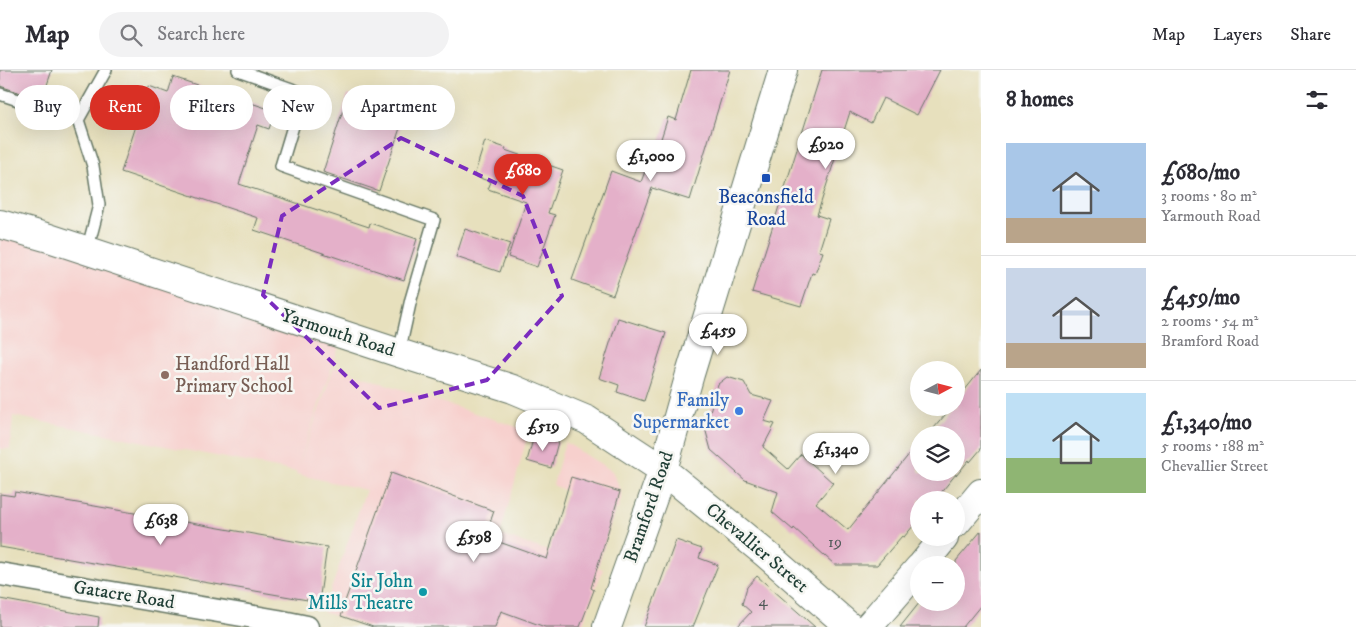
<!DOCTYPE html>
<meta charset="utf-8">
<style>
:root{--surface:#fff;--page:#f2f2f3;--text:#2b2b33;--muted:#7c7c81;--line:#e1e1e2;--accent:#d93025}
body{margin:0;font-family:"IM FELL DW Pica",serif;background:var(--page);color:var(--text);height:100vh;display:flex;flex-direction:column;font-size:19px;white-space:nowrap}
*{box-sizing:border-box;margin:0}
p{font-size:16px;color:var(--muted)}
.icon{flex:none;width:28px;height:28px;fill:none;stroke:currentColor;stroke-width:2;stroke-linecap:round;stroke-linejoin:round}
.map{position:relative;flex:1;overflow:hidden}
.drawer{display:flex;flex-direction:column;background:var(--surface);width:375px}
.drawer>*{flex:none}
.top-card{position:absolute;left:15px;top:15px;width:475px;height:45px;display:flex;gap:10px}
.needle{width:32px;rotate:83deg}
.fabs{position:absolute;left:910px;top:291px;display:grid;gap:10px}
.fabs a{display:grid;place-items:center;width:55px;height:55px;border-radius:50%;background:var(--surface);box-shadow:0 5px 20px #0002;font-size:25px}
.price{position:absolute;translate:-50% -42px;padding:0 11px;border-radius:18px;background:#fff;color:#222;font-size:16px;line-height:32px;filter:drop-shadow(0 1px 2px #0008)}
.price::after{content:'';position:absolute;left:50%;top:30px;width:15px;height:11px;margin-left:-8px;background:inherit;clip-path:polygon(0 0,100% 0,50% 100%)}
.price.current{background:var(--accent);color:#fff}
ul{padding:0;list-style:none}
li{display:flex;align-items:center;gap:15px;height:125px;padding:0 25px}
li+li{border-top:1px solid var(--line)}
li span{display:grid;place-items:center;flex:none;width:140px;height:100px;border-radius:0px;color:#555}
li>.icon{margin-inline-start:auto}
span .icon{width:60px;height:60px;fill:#fffc;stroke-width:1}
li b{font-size:21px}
h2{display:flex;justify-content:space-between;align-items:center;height:60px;padding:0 25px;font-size:21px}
.chip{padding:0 18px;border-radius:22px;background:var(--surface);box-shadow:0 5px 20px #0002;font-size:18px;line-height:45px}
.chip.current{background:var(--accent);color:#fff}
header{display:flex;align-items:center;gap:30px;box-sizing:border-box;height:70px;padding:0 25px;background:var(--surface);border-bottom:1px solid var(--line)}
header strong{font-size:24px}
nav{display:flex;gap:28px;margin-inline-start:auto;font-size:18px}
.search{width:350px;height:45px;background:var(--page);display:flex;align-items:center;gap:12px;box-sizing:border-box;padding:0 18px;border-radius:28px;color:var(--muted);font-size:19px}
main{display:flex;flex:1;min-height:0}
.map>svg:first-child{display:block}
.built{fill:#f7d0cd}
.building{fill:#e4b0c9}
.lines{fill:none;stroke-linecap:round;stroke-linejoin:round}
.service-casing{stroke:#657664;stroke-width:14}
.minor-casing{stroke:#657664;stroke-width:25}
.tertiary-casing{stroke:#657664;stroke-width:30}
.secondary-casing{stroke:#657664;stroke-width:30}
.primary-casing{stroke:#657664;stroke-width:30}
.service{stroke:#fff;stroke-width:11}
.minor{stroke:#fff;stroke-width:22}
.tertiary{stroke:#fff;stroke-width:28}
.secondary{stroke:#fff;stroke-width:28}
.primary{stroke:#fff;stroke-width:28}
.marked{fill:none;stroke:#7b2cbf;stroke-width:4;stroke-dasharray:10 6;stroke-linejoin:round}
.transit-dot{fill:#1a4fb4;stroke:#f6f6f2;stroke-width:2}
.education-dot{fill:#8d6e63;stroke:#f6f6f2;stroke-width:2}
.shop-dot{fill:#3f7fe0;stroke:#f6f6f2;stroke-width:2}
.culture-dot{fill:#0f9aa8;stroke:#f6f6f2;stroke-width:2}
.labels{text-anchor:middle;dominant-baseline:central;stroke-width:5;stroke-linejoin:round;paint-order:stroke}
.number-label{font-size:16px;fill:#505a59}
.transit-label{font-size:19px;fill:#164399;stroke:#f6f6f2}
.street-label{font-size:19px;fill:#1f3d34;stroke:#f6f6f2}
.education-label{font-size:19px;fill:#785e54;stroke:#f6f6f2;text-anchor:start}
.shop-label{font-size:19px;fill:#366cbe;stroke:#f6f6f2;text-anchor:end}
.culture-label{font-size:19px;fill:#0d838f;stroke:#f6f6f2;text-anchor:end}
</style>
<header>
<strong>Map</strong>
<div class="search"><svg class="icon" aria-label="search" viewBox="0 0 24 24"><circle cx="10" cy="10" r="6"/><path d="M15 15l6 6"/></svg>Search here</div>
<nav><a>Map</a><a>Layers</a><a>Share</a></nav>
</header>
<main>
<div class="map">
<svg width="981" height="557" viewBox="0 0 981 557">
<rect width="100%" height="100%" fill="#f6f6f2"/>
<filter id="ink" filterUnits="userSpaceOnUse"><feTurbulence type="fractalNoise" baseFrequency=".02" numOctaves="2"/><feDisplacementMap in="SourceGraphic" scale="10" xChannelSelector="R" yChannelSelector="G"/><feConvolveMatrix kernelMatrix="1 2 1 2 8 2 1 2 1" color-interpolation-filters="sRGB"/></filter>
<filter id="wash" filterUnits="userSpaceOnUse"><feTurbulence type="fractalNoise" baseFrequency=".0096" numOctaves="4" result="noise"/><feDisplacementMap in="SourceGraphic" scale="20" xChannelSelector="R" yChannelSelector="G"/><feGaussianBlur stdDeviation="1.12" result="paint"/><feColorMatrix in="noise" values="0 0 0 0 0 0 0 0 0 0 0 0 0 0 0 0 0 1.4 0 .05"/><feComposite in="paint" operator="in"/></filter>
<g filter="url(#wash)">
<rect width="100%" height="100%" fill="#e7e0bd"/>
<path class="built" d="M0,154L343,264L297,400L334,297L529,361L500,465L603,499L582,557H368L323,542L366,420L296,404L297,402L13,346L10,379H0Z
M565,372L612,401L621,420V429L618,440L586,430L553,415Z"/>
<g id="blocks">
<path class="building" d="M0,0H52L42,30L0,16Z
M691,0H730L690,130L652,118L613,225L572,210L611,101L641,112L653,80L657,81L668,47L676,50Z
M822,0H940L917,45L883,28L871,53L850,42L817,145L829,149L819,181L823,182L815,204L812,203L801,236L752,222Z
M173,7L275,41L269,59L258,55L239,114L369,157L370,153L417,169L404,210L254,160L258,148L121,102L149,16L168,23Z
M348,24L405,43L379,121L323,102Z
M485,71L506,78L505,80L563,100L548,143L555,145L537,197L508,187L526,132L488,119L491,112L474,106Z
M465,159L510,174L500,202L456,187Z
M618,248L666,263L644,331L617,322L619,315L599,308Z
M981,300V379L970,392L969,390L956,406V404L935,430H919V449L904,467L902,466L877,495H835L794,458L793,460L772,442L778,422L745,410L711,380L705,358L718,314L727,307L744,312L751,325L773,331L764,351L775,354L763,377L788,399L801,384L833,413L816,433L848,460L919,372V402H956V365H928L951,338H956V331Z
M534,366L558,372L551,398L527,391Z
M391,403L494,441L485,467L547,489L571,407L620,422L591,518L594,520L580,557H545L501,541L495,557H373L341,546L345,537H343Z
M15,422L327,477L319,532L0,477V424L14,426Z
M981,461V535L963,557H900L920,532H956V491Z
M676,470L702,479L699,488L718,495L693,557H644Z
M757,506L781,527L815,557H737L751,542L742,534L747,517Z
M0,529L99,547L98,557H0Z"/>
</g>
</g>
<g filter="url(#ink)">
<use href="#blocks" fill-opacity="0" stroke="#657664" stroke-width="1"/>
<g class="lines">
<g class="service-casing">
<path id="service" d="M238,0L303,23L281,96L434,150L411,229L399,283
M0,24L78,50L93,96L99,135L87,181
M78,50L106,0"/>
</g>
<g class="minor-casing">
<path id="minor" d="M0,504L278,551L307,557"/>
</g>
<g class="tertiary-casing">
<path id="tertiary" d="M956,453L981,423
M922,495L944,468
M868,557L919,498"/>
</g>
<g class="secondary-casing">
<path id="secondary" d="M607,557L663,400L690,304L783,0"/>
</g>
<g class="primary-casing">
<path id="primary" d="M0,154L49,168L399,283L513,319L587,350L663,400L766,484L850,557"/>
</g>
<use href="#service" class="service"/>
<use href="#minor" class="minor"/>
<use href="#tertiary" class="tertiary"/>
<use href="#secondary" class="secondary"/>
<use href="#primary" class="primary"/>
</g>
</g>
<path class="marked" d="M401,68L523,126L562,226L487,310L379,338L263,225L282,146Z"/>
<rect class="transit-dot" x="761" y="103" width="10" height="10" rx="2.5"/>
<circle class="education-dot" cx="165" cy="305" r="5"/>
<circle class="shop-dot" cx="739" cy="341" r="5"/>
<circle class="culture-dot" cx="423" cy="522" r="5"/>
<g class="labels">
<g class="number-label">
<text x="835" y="472">19</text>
<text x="763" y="531">4</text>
</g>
<g class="transit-label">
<text x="766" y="127">Beaconsfield<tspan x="766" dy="22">Road</tspan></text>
</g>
<g class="street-label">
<text transform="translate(338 263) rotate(18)">Yarmouth Road</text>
<text transform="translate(649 437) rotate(-71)">Bramford Road</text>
<text transform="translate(757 478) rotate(40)">Chevallier Street</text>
<text transform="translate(124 525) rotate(9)">Gatacre Road</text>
</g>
<g class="education-label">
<text x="175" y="294">Handford Hall<tspan x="175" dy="22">Primary School</tspan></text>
</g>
<g class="shop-label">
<text x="729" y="330">Family<tspan x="729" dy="22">Supermarket</tspan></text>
</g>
<g class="culture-label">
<text x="413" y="511">Sir John<tspan x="413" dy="22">Mills Theatre</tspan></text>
</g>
</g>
</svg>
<div class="fabs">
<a><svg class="needle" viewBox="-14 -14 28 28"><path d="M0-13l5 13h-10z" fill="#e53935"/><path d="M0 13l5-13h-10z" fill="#7c7c81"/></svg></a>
<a><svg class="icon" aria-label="layers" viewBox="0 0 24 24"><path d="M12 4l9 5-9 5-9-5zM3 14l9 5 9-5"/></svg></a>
<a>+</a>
<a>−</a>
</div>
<b class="price" style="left:826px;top:100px">£920</b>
<b class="price" style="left:651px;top:112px">£1,000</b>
<b class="price current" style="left:523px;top:126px">£680</b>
<b class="price" style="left:718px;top:286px">£459</b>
<b class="price" style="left:543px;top:382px">£519</b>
<b class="price" style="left:836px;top:405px">£1,340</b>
<b class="price" style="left:161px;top:476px">£638</b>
<b class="price" style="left:474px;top:493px">£598</b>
<div class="top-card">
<a class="chip">Buy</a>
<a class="chip current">Rent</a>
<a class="chip">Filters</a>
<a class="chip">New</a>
<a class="chip">Apartment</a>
</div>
</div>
<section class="drawer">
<h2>8 homes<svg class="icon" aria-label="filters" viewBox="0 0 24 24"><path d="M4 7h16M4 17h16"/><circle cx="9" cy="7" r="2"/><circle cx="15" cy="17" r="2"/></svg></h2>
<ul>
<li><span style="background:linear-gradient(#a9c7e8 75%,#b9a48a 0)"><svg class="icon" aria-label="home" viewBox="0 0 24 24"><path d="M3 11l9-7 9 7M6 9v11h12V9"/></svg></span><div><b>£680/mo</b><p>3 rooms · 80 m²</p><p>Yarmouth Road</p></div></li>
<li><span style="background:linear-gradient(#c9d6e8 75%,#b9a48a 0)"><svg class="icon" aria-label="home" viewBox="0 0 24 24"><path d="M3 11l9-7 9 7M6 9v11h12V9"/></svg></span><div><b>£459/mo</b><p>2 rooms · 54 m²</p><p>Bramford Road</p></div></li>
<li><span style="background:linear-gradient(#bfe0f5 65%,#8fb573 0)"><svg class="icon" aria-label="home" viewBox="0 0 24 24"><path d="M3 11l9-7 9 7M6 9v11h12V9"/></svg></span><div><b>£1,340/mo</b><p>5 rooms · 188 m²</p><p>Chevallier Street</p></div></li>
</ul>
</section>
</main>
